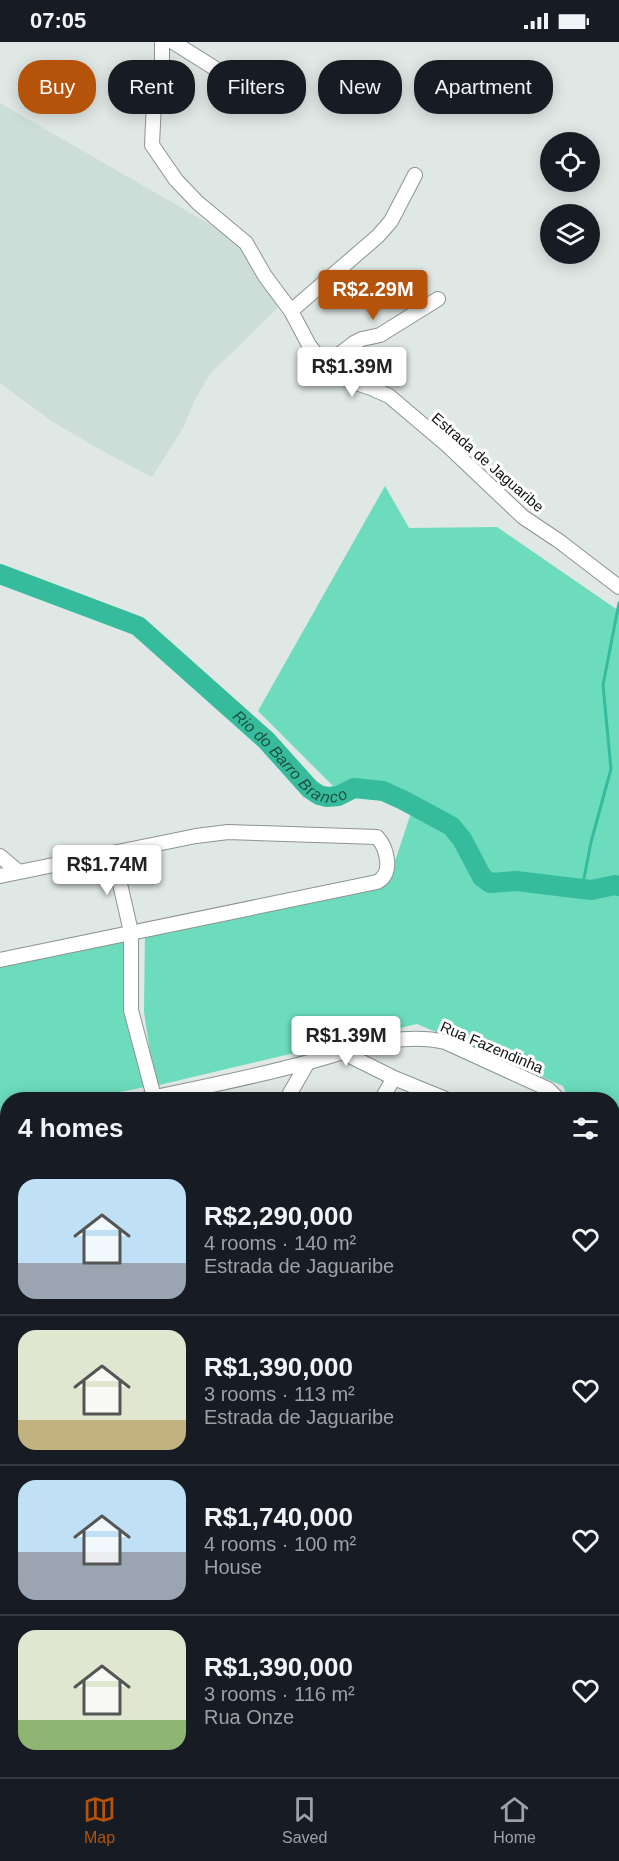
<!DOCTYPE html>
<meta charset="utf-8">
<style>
:root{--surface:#171b24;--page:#242831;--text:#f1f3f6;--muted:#9ea1a6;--line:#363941;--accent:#b45309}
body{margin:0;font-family:Helvetica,sans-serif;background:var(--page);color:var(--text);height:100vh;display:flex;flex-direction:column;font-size:22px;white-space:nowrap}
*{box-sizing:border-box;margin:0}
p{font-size:20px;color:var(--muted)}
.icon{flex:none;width:33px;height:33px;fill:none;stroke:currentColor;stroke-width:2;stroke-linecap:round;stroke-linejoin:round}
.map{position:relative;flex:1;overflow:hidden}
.details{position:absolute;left:0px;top:1050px;width:620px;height:686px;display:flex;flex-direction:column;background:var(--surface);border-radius:24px 24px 0 0;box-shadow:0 3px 15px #0003}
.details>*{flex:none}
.banner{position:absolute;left:18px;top:18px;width:584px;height:54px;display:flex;gap:12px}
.fabs{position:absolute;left:540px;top:90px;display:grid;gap:12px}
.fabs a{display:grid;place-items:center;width:60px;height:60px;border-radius:50%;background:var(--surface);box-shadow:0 3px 15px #0003;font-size:30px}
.price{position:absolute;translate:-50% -51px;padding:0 14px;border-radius:6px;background:#fff;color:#222;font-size:20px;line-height:39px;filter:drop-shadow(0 2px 3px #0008)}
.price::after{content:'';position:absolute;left:50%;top:36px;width:18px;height:14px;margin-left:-9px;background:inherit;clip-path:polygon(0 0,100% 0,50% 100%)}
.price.current{background:var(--accent);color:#fff}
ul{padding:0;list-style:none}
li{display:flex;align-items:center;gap:18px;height:150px;padding:0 18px}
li+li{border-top:2px solid var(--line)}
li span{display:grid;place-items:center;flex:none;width:168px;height:120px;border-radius:18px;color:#555}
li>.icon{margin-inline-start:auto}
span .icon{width:72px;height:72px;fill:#fffc;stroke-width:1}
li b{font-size:26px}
h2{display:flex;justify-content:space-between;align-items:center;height:72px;padding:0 18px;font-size:26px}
.chip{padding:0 21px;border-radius:24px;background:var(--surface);box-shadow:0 3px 15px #0003;font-size:21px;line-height:54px}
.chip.current{background:var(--accent);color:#fff}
.status{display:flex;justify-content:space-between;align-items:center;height:42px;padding:0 30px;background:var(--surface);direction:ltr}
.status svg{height:16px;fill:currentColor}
.menu{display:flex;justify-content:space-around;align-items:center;height:84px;border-top:2px solid var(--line);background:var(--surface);font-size:16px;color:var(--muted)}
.menu a{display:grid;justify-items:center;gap:3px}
.menu .current{color:var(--accent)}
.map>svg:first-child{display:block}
.built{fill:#cdded9}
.green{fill:#6cdcbd}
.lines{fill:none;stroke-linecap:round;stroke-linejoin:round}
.stream{stroke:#36bc9d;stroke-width:3}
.river{stroke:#36bc9d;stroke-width:20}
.minor-casing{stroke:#8c9491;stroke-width:16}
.minor{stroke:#fff;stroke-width:14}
.labels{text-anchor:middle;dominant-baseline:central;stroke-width:6;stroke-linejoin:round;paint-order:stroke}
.street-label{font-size:15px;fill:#101312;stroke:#fff}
.water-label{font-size:16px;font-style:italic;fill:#1c5143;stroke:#fff}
</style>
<div class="status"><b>07:05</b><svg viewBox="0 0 49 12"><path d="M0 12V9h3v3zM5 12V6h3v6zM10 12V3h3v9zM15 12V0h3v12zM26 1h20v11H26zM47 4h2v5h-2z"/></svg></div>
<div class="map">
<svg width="619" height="1735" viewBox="0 0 619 1735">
<rect width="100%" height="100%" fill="#dfe8e5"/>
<path class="built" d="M0,61L239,199L278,266L211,331L196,355L184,384L152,435L106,411L53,380L0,341Z"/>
<path class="green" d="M385,444L409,486L497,485L619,569V1100L612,1102V1058L568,1057L563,1044L417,982L155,1044L144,970L145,888L388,840L413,765L336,747L258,669Z
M124,897L145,1045L85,1057L8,1058L7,1074L0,1075V925Z
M281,1728H408L416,1735H289Z"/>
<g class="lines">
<path class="stream" d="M582,847L591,800L611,727L603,643L619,561"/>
<path class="river" id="s1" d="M0,532L138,584L266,698L310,747L319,753L327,755L338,754L354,746L383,749L403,758L451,784L462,797L482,835L490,841L516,839L591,848L615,843L619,844"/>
<g class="minor-casing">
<path id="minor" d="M162,0V23L155,39L152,103L176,138L198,161L246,201L265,234L291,269L309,303L325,323L350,339L371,346L389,354L447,403L523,475L559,499L619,545
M173,0L224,32L237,47
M291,269L378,194L391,179L415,133
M325,323L354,301L362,297L380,293L438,257
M113,811L131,890V968L154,1055
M0,814L19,830
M0,834L196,794L228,790L377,795C387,806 394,832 377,840L0,918
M342,1010L394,1036L448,1058
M142,1058C198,1046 254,1035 309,1020C353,1008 399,989 445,1000L548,1047L559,1058
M286,1058L308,1020
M381,1058L394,1036
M0,1086L8,1084
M0,1219L8,1206
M612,1247L619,1257
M0,1276L8,1277
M612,1322L619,1318
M612,1389L619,1387
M0,1609L8,1600
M275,1728L284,1735
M420,1728L429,1735
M612,1728V1735
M2,1735L8,1728
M108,1735L114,1728
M220,1735L226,1728
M436,1735L442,1728
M545,1735L551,1728"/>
</g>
<use href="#minor" class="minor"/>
</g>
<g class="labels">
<g class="street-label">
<text transform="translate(488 420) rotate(41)">Estrada de Jaguaribe</text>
<text transform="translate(492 1005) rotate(23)">Rua Fazendinha</text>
</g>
<g class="water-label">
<text stroke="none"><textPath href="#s1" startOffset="351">Rio do Barro Branco</textPath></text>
</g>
</g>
</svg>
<div class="fabs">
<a><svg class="icon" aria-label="locate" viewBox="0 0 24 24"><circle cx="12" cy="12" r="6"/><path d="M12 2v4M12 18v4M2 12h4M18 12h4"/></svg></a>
<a><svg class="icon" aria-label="layers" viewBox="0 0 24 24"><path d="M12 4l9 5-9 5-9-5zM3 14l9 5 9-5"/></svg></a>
</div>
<b class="price current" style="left:373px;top:279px">R$2.29M</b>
<b class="price" style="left:352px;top:356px">R$1.39M</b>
<b class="price" style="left:107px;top:854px">R$1.74M</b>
<b class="price" style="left:346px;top:1025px">R$1.39M</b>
<div class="banner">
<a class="chip current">Buy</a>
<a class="chip">Rent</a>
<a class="chip">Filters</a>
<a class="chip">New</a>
<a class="chip">Apartment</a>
</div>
<section class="details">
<h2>4 homes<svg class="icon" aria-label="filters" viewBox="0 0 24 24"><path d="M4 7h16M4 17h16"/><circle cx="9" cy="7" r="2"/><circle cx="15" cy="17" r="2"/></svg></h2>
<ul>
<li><span style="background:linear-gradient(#bfe0f5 70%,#9aa5b1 0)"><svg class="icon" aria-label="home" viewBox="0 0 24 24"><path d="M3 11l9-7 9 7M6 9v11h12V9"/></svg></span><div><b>R$2,290,000</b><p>4 rooms · 140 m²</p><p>Estrada de Jaguaribe</p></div><svg class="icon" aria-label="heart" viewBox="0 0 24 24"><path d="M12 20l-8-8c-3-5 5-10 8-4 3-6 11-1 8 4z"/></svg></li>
<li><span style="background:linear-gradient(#dfe7d0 75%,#c2b280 0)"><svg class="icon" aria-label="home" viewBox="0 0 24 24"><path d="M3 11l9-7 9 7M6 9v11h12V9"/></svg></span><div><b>R$1,390,000</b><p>3 rooms · 113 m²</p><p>Estrada de Jaguaribe</p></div><svg class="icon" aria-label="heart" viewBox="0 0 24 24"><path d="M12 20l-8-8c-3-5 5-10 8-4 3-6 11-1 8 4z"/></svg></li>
<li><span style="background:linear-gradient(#bfe0f5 60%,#9aa5b1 0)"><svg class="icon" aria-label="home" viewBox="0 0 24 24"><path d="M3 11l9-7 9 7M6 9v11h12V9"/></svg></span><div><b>R$1,740,000</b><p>4 rooms · 100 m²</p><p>House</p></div><svg class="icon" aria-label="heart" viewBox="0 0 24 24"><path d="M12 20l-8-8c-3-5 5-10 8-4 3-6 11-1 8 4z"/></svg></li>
<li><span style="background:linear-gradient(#dfe7d0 75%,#8fb573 0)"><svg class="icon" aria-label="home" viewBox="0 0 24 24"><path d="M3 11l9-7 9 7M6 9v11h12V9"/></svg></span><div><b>R$1,390,000</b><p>3 rooms · 116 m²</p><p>Rua Onze</p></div><svg class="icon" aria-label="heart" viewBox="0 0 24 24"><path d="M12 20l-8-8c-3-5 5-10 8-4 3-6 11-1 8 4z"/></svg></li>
</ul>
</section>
</div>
<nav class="menu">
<a class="current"><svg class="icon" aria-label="map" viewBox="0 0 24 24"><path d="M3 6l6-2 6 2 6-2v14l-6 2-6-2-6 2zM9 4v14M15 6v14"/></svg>Map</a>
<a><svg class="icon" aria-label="saved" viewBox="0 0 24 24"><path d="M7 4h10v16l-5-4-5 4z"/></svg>Saved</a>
<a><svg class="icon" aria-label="home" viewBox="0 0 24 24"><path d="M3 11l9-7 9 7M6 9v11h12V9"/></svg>Home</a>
</nav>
